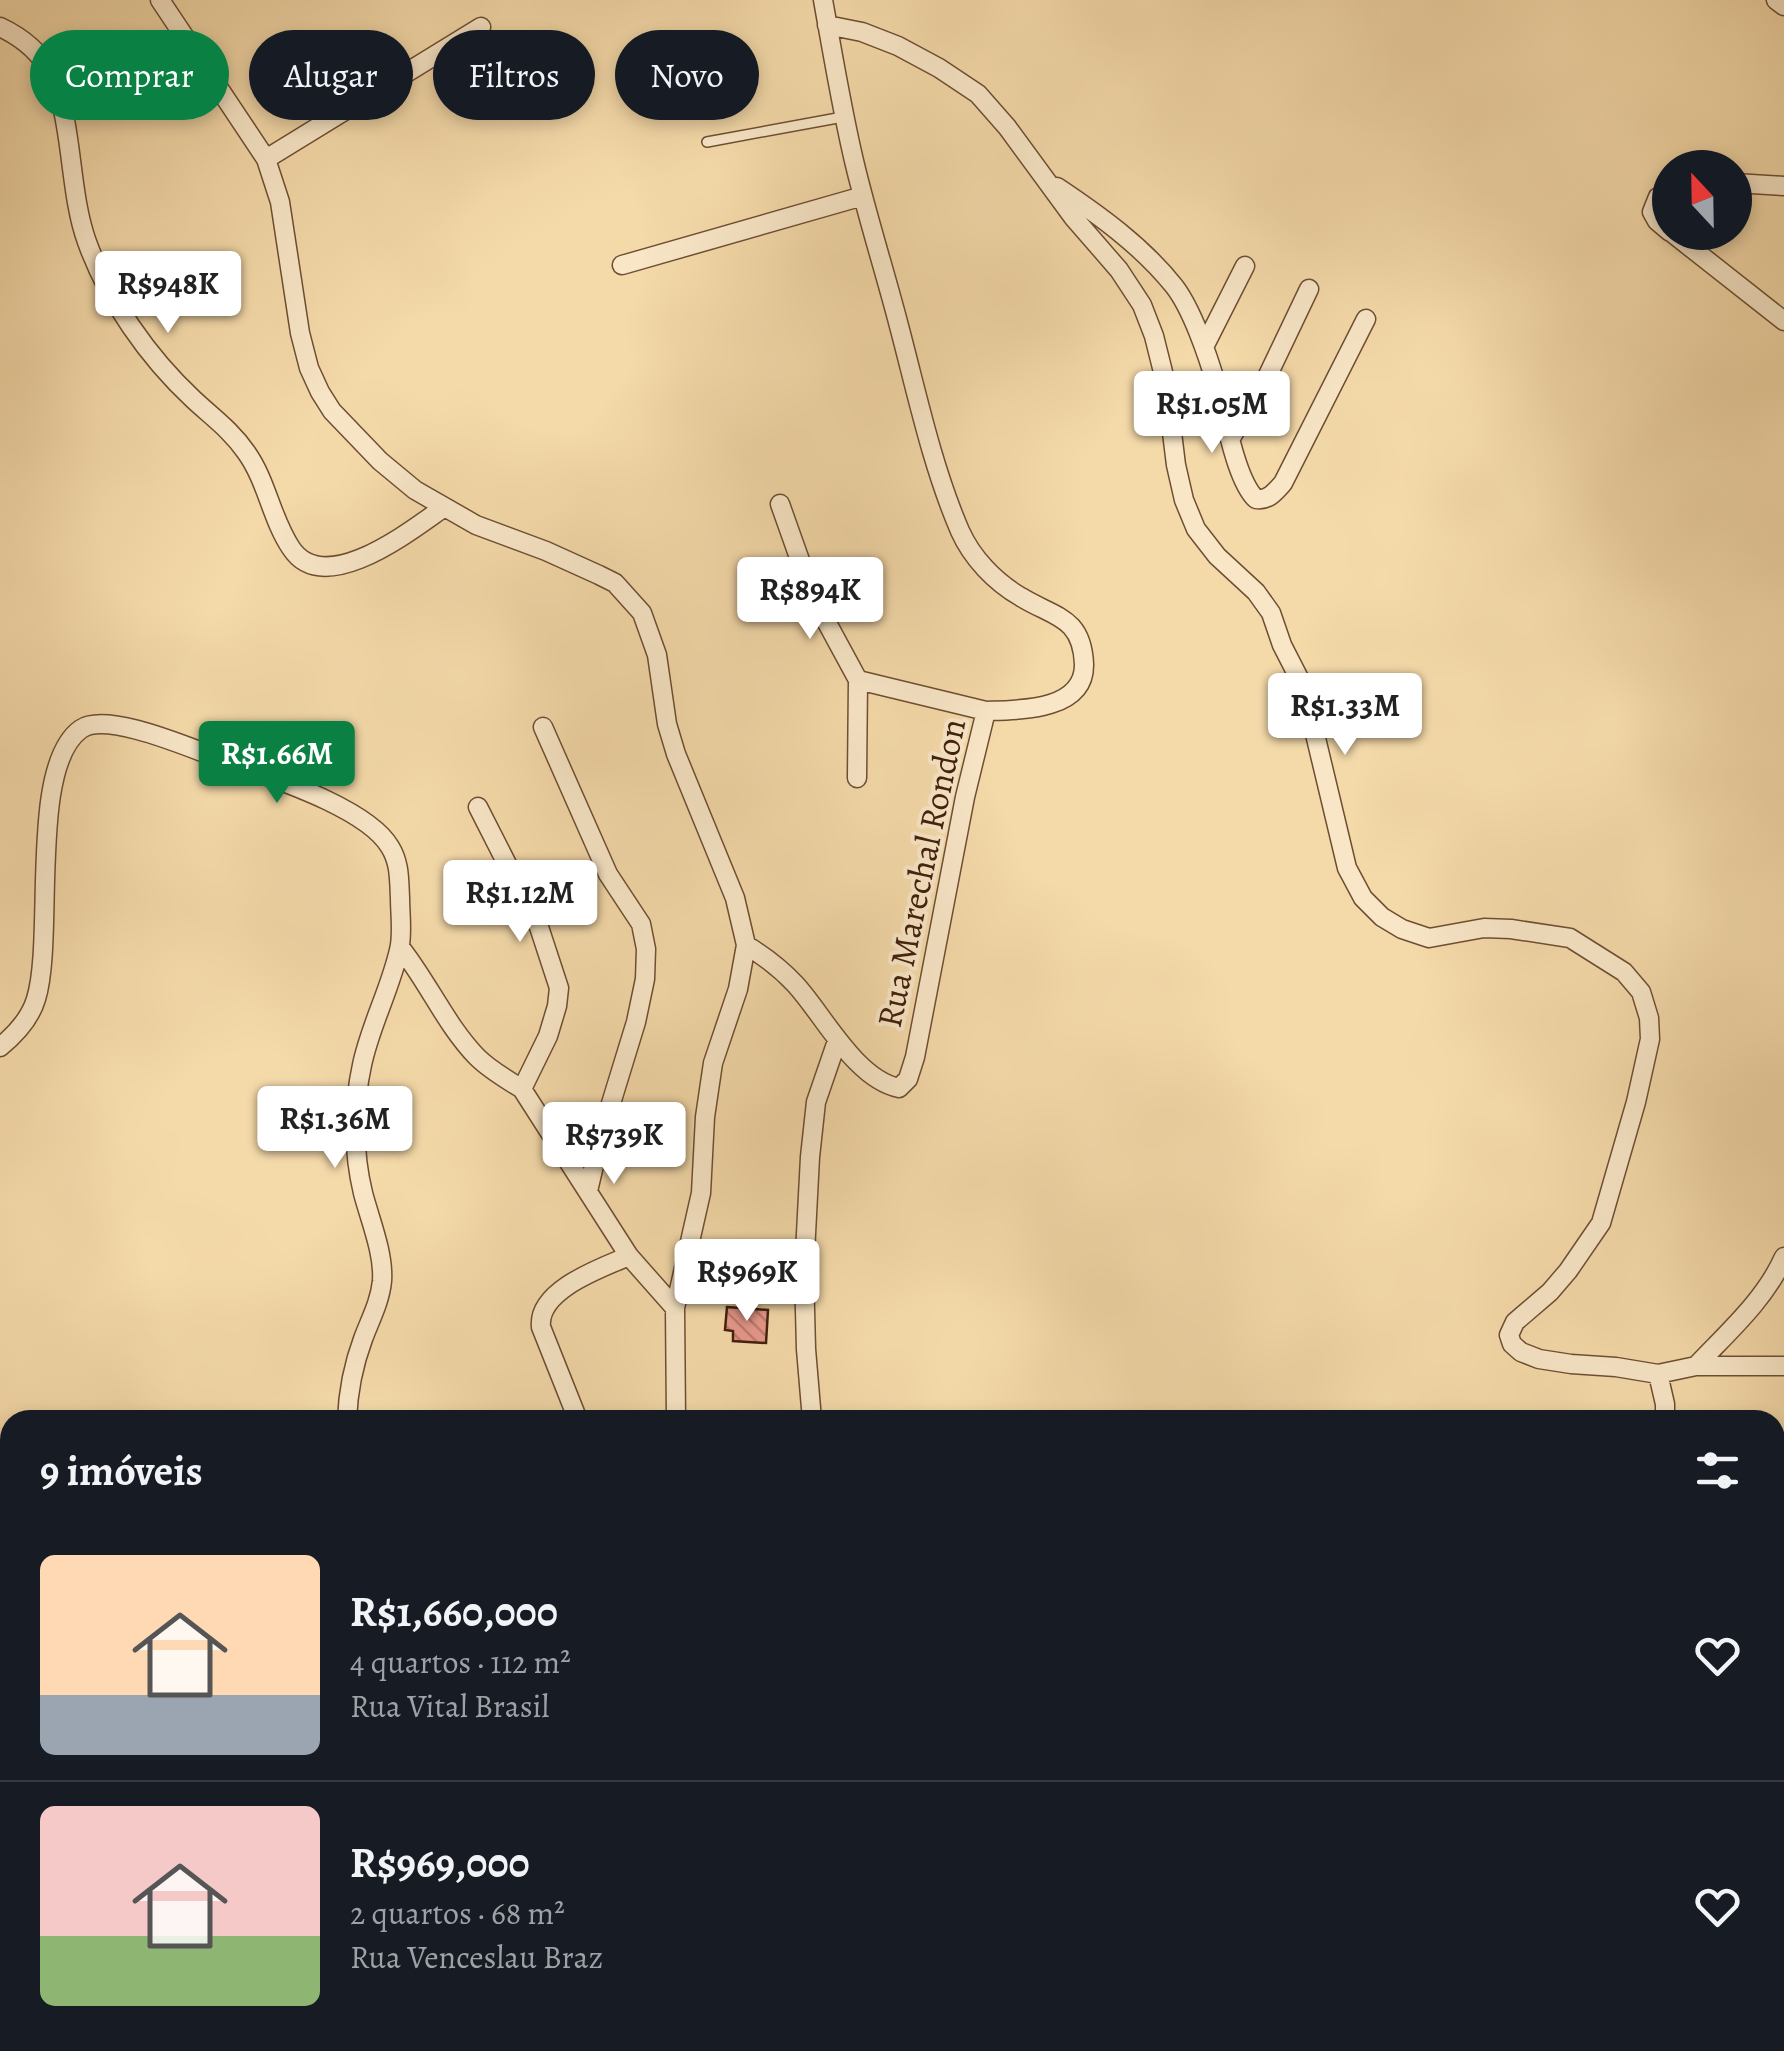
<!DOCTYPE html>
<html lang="pt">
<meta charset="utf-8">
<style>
:root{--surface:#171b24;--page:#242831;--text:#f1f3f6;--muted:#9ea1a6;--line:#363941;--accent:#0b8043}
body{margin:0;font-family:Alegreya,serif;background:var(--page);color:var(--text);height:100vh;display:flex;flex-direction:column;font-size:38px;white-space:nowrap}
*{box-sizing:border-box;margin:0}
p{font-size:32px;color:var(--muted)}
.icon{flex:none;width:55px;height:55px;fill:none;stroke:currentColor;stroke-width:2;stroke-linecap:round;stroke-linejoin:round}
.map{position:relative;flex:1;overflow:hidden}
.sheet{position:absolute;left:0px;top:1410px;width:1785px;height:642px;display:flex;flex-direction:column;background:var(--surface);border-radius:30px 30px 0 0;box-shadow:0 5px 15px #0003}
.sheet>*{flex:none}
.guide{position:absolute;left:30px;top:30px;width:1000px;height:90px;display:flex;gap:20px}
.needle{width:65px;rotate:338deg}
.tools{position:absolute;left:1652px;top:150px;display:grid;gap:20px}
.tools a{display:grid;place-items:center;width:100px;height:100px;border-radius:50%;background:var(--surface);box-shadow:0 5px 15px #0003;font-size:50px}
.price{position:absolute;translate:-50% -85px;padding:0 22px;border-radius:10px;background:#fff;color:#222;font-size:32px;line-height:65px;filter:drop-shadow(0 2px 5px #0008)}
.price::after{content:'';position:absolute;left:50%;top:60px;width:30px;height:22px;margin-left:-15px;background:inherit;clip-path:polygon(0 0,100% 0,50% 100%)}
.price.on{background:var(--accent);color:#fff}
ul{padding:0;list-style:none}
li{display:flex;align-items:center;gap:30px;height:250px;padding:0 40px}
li+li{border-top:2px solid var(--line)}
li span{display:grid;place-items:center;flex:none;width:280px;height:200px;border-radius:15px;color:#555}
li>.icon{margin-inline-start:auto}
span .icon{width:120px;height:120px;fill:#fffc;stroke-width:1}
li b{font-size:42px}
h2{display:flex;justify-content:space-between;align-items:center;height:120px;padding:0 40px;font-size:42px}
.chip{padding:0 35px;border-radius:45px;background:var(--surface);box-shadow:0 5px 15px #0003;font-size:35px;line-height:90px}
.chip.on{background:var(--accent);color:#fff}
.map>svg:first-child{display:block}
.garden{fill:#b5c08d;stroke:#7b704c;stroke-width:2.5}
.building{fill:url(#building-back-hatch);stroke:#41200c;stroke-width:2.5}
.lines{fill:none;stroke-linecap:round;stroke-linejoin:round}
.service-casing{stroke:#6e4e33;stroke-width:12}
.minor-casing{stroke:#6e4e33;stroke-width:21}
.service{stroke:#f8e6c7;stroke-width:9}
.minor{stroke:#f8e6c7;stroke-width:18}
.labels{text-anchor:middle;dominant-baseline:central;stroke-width:8;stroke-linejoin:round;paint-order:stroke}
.street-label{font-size:35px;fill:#41200c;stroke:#f8e6c7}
</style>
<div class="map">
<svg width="1784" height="2051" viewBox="0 0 1784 2051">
<defs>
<pattern id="building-back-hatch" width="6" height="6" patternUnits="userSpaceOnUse" patternTransform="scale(2.5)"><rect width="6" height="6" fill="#e8988c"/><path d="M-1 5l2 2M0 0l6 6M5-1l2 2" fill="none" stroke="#be7c71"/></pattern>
</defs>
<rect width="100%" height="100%" fill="#f4d9a9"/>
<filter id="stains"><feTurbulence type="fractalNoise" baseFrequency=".002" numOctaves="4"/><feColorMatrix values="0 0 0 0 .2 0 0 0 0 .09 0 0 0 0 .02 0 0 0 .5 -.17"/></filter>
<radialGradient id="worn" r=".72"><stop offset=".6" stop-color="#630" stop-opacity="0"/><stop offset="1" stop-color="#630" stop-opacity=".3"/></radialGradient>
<path class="garden" d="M0,1582L10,1585V1909L0,1907Z"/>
<path class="building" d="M727,1307L768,1310L766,1343L733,1341V1331L725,1330Z"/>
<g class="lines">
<g class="service-casing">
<path id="service" d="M707,142L843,117
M1089,2042L1095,2051"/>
</g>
<g class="minor-casing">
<path id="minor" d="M160,0L266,159L280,202L300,333L309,368L320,392L332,411L380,461L415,490L476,525L546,551L599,575L615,583L642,613L657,655L667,724L676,754L735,898L746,945L738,989L713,1063L705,1117L701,1193L675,1308L676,1420
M1776,0L1784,6
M827,25L862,32L898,46L939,68L978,94L1007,127L1073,217L1119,270L1142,305L1154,336L1166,384L1176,465L1184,500L1196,529L1217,556L1256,592L1271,613L1282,645L1304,688L1347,868L1363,898L1382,917L1402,929L1429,938L1484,928L1511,929L1570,938L1624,972L1641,992L1649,1018L1650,1039L1636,1102L1601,1223L1568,1271L1550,1292L1515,1322L1509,1335L1512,1344L1521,1352L1539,1359L1571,1364L1616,1367L1658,1374L1696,1366H1784
M0,27C21,37 39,50 50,72C74,120 68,190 87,242C108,300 148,357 193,399C211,416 231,430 246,452C267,481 271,518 291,548C324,599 410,531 443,508
M266,159L481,27
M1735,183L1784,186
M1057,187C1099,215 1142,246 1174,286C1192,309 1208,356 1216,384C1225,413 1235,479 1256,499C1268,501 1275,492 1283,483L1366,319
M1670,192L1658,197L1652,212L1657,221L1670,232
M1671,232L1784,321
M622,265L863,196
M1204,347L1245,266
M1231,438L1268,375L1309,289
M780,504L813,597L858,680L857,778
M858,680L986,711
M543,727L608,874L641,924L646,949L645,979L636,1022L601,1136L588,1191
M478,807L539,927L559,988L557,1006L548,1036L522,1089
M746,945C764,956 780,968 795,984C823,1014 855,1079 899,1088L908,1079L915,1057L965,797L986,711C1019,710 1085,711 1084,664C1082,616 1053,617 1021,597C995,582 972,558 960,531C932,466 917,394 899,326C885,272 868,219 855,165C842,111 833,55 823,0
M400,947C428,982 446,1025 477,1057C490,1070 506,1079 522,1089L629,1256L675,1308
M0,1047C16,1034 30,1019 36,999C55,938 28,766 81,729C106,711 190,748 218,758C263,775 366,806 390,847C400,863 399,880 400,898C400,914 403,935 399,950C390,990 370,1026 362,1065C353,1106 353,1152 363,1193C370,1220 384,1253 382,1281C380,1302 370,1320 363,1339C354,1363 348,1394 347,1420
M559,1148L601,1136
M1696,1366C1727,1333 1765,1300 1784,1257
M1658,1374L1665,1404V1420
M578,1420L541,1327C537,1290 601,1268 629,1256
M812,1420L806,1349L804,1272L810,1157L816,1102L837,1041
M1775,1616L1784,1609
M1775,1831L1784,1842
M0,2028L10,2022
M869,2042L872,2051
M1510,2044L1517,2051
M660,2051L664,2042"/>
</g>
<use href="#service" class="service"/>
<use href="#minor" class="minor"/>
</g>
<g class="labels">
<g class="street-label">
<text transform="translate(921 873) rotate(-78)">Rua Marechal Rondon</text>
</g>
</g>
<rect width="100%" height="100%" filter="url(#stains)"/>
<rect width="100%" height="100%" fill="url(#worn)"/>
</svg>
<div class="tools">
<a><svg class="needle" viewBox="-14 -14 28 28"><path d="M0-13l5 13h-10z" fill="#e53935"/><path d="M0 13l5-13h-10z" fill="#9ea1a6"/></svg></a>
</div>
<b class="price" style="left:168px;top:336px">R$948K</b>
<b class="price" style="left:1212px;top:456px">R$1.05M</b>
<b class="price" style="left:810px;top:642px">R$894K</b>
<b class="price" style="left:1345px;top:758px">R$1.33M</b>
<b class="price on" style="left:277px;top:806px">R$1.66M</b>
<b class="price" style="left:520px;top:945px">R$1.12M</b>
<b class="price" style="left:335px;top:1171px">R$1.36M</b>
<b class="price" style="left:614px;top:1187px">R$739K</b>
<b class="price" style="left:747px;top:1324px">R$969K</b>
<div class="guide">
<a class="chip on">Comprar</a>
<a class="chip">Alugar</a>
<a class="chip">Filtros</a>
<a class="chip">Novo</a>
</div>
<section class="sheet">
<h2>9 imóveis<svg class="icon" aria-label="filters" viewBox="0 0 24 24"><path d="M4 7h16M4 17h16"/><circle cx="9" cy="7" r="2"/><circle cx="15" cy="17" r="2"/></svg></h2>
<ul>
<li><span style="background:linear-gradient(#ffd9b3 70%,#9aa5b1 0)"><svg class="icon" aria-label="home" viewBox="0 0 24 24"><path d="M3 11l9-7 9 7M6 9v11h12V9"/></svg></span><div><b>R$1,660,000</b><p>4 quartos · 112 m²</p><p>Rua Vital Brasil</p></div><svg class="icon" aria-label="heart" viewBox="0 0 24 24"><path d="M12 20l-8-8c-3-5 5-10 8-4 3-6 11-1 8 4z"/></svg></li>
<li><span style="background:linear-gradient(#f6c9c9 65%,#8fb573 0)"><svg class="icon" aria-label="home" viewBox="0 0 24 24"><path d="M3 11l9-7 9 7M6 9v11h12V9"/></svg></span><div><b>R$969,000</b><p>2 quartos · 68 m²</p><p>Rua Venceslau Braz</p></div><svg class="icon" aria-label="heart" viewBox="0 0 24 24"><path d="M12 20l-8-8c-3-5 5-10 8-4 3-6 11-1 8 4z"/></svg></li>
</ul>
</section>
</div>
